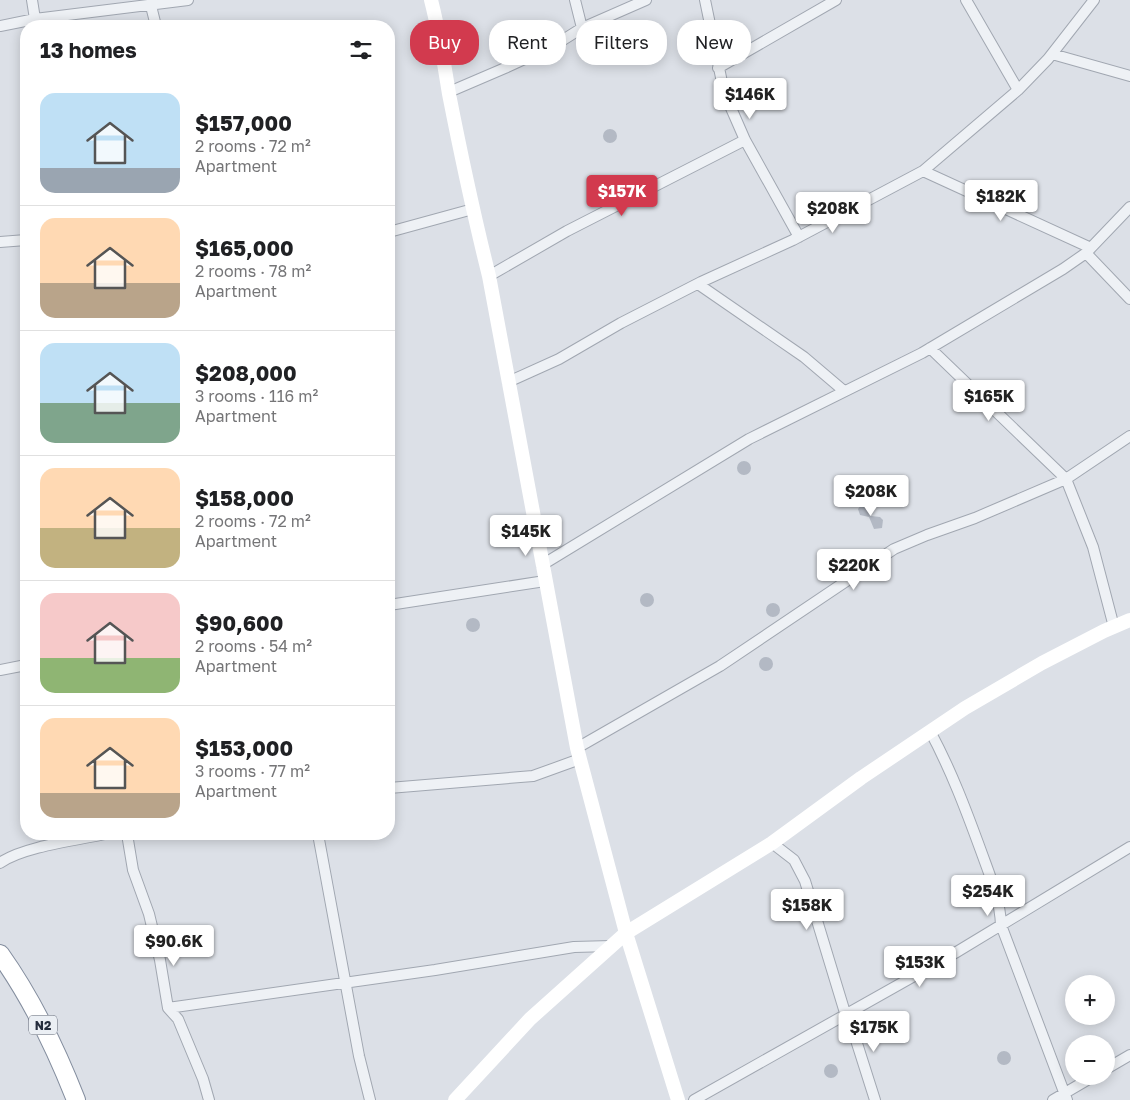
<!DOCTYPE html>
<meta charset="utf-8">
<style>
:root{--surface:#fff;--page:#f6f6f6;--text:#202124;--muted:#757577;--line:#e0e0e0;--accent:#d23a4e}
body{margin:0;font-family:"Golos Text",sans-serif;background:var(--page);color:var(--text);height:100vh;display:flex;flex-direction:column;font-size:19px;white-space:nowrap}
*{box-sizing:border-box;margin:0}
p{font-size:16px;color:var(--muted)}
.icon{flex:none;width:28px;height:28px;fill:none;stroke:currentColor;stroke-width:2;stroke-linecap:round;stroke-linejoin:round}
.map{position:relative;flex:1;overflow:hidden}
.details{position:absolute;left:20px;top:20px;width:375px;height:820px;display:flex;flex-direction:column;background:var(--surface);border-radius:20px;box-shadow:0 2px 12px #0003}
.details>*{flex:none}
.banner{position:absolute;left:410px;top:20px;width:475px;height:45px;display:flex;gap:10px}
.buttons{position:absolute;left:1065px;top:975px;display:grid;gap:10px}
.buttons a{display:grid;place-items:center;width:50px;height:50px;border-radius:50%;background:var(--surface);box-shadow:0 2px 12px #0003;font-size:25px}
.price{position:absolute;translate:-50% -42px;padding:0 11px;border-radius:5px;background:#fff;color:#222;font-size:16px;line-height:32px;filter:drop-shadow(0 1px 2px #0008)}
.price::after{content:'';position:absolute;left:50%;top:30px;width:15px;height:11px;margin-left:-8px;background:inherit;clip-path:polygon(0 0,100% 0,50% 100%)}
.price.on{background:var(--accent);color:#fff}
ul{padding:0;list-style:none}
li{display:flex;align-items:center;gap:15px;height:125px;padding:0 20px}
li+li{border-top:1px solid var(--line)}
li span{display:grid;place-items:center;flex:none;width:140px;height:100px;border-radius:15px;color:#555}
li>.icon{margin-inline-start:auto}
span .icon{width:60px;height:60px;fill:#fffc;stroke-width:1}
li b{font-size:21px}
h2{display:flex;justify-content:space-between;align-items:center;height:60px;padding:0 20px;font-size:21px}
.chip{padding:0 18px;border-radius:20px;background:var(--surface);box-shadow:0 2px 12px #0003;font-size:18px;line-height:45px}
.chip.on{background:var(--accent);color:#fff}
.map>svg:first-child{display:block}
.building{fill:#b3b9c4}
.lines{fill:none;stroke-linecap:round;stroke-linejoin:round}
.street-casing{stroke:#a1a7b1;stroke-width:12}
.highway-casing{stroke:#838d9e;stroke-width:20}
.street{stroke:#eef1f5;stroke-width:10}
.secondary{stroke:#fff;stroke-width:14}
.highway{stroke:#fff;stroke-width:18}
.labels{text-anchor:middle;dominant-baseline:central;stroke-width:4;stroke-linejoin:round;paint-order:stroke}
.shield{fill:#ebeff4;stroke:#606774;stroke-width:1}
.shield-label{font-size:12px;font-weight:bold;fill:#252d3d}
</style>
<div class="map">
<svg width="1130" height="1100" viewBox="0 0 1130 1100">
<rect width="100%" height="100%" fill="#dce0e7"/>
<path class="building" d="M603 136a7 7 0 1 1 14 0a7 7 0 1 1-14 0Z
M737 468a7 7 0 1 1 14 0a7 7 0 1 1-14 0Z
M862,504L870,507L871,516L880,517L883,520L882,528L874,529L869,517L860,515L858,509Z
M640 600a7 7 0 1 1 14 0a7 7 0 1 1-14 0Z
M766 610a7 7 0 1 1 14 0a7 7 0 1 1-14 0Z
M466 625a7 7 0 1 1 14 0a7 7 0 1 1-14 0Z
M759 664a7 7 0 1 1 14 0a7 7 0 1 1-14 0Z
M997 1058a7 7 0 1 1 14 0a7 7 0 1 1-14 0Z
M824 1071a7 7 0 1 1 14 0a7 7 0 1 1-14 0Z"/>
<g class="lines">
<g class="street-casing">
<path id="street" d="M32,0L35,19
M575,0L582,28
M705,0L724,92L745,140L799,237
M966,0L1018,90
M151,6L156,26
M0,26L35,19L188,0
M1052,54L1130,76
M718,68L836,0
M449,92L505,68L555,45L582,28L646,0
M923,171L1091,248
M389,232L473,209
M0,242L26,240
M1086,253L1130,299
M489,276L567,231L745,140
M698,284L804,357L844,391
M930,348L1066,479L1093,547L1114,627
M508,382L559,359L621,323L701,282L793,240L923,171L1018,90L1048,59L1094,0
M542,565L749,439L922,353L1063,269L1086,253L1130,207
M389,605L545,581
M0,670L26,665
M930,731C951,770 966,810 981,851C990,876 1000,899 1001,925L1067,1100
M577,748L720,666L894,549L927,535L975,518L1066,479L1130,436
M389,788L533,776L580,759
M127,834L133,870L149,914L160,960L168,1008L178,1019L203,1079L209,1100
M318,834L359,1056L370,1100
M772,843L794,860L805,881L846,1016
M0,863C22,847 77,840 105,834
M168,1008L435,970L574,947L611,946
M848,1015L875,1100
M1106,1069L1130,1055
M694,1100L955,953L1130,847
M1053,1100L1094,1076"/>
</g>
<g class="highway-casing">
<path id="highway" d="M0,954C32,999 56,1049 76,1100"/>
</g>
<use href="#street" class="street"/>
<path class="secondary" d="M431,0C439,31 444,62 449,94C461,155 474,216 489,276L577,748L626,933L678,1100
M455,1100L530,1019L626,933L772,843L861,778L965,708L1042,663L1104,631L1130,620"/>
<use href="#highway" class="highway"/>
</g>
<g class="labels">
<rect class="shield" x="29" y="1015.5" width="28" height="19" rx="4"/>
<g class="shield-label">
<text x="43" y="1025">N2</text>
</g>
</g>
</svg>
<div class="buttons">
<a>+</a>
<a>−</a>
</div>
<b class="price" style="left:750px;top:120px">$146K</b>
<b class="price on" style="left:622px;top:217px">$157K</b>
<b class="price" style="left:1001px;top:222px">$182K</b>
<b class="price" style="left:833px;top:234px">$208K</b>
<b class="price" style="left:989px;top:422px">$165K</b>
<b class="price" style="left:871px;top:517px">$208K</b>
<b class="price" style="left:526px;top:557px">$145K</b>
<b class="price" style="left:854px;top:591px">$220K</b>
<b class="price" style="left:988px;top:917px">$254K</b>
<b class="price" style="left:807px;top:931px">$158K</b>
<b class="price" style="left:174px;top:967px">$90.6K</b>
<b class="price" style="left:920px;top:988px">$153K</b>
<b class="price" style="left:874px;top:1053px">$175K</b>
<div class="banner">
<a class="chip on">Buy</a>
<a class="chip">Rent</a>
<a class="chip">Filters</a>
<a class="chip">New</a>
</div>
<section class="details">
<h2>13 homes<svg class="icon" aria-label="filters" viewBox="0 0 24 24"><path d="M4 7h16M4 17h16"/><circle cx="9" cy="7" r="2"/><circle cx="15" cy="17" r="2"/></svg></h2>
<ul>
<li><span style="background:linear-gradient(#bfe0f5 75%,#9aa5b1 0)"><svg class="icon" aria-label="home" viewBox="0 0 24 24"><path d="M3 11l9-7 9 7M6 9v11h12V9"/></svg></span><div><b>$157,000</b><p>2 rooms · 72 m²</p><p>Apartment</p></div></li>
<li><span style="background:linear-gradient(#ffd9b3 65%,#b9a48a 0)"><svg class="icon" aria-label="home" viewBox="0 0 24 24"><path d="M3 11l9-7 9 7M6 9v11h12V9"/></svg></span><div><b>$165,000</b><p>2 rooms · 78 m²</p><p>Apartment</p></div></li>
<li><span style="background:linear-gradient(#bfe0f5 60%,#7fa58c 0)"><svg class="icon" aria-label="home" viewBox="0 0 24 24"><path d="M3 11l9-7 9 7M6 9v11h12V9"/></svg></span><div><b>$208,000</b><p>3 rooms · 116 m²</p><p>Apartment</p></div></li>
<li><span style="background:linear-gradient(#ffd9b3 60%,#c2b280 0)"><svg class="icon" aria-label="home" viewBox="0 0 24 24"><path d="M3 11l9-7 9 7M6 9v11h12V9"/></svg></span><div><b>$158,000</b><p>2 rooms · 72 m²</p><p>Apartment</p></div></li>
<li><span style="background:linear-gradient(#f6c9c9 65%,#8fb573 0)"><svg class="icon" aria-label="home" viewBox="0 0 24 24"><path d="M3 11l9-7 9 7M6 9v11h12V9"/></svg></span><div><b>$90,600</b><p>2 rooms · 54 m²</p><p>Apartment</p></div></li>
<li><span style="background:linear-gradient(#ffd9b3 75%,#b9a48a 0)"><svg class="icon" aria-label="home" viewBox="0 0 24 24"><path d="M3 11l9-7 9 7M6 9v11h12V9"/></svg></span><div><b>$153,000</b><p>3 rooms · 77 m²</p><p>Apartment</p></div></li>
</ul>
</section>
</div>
